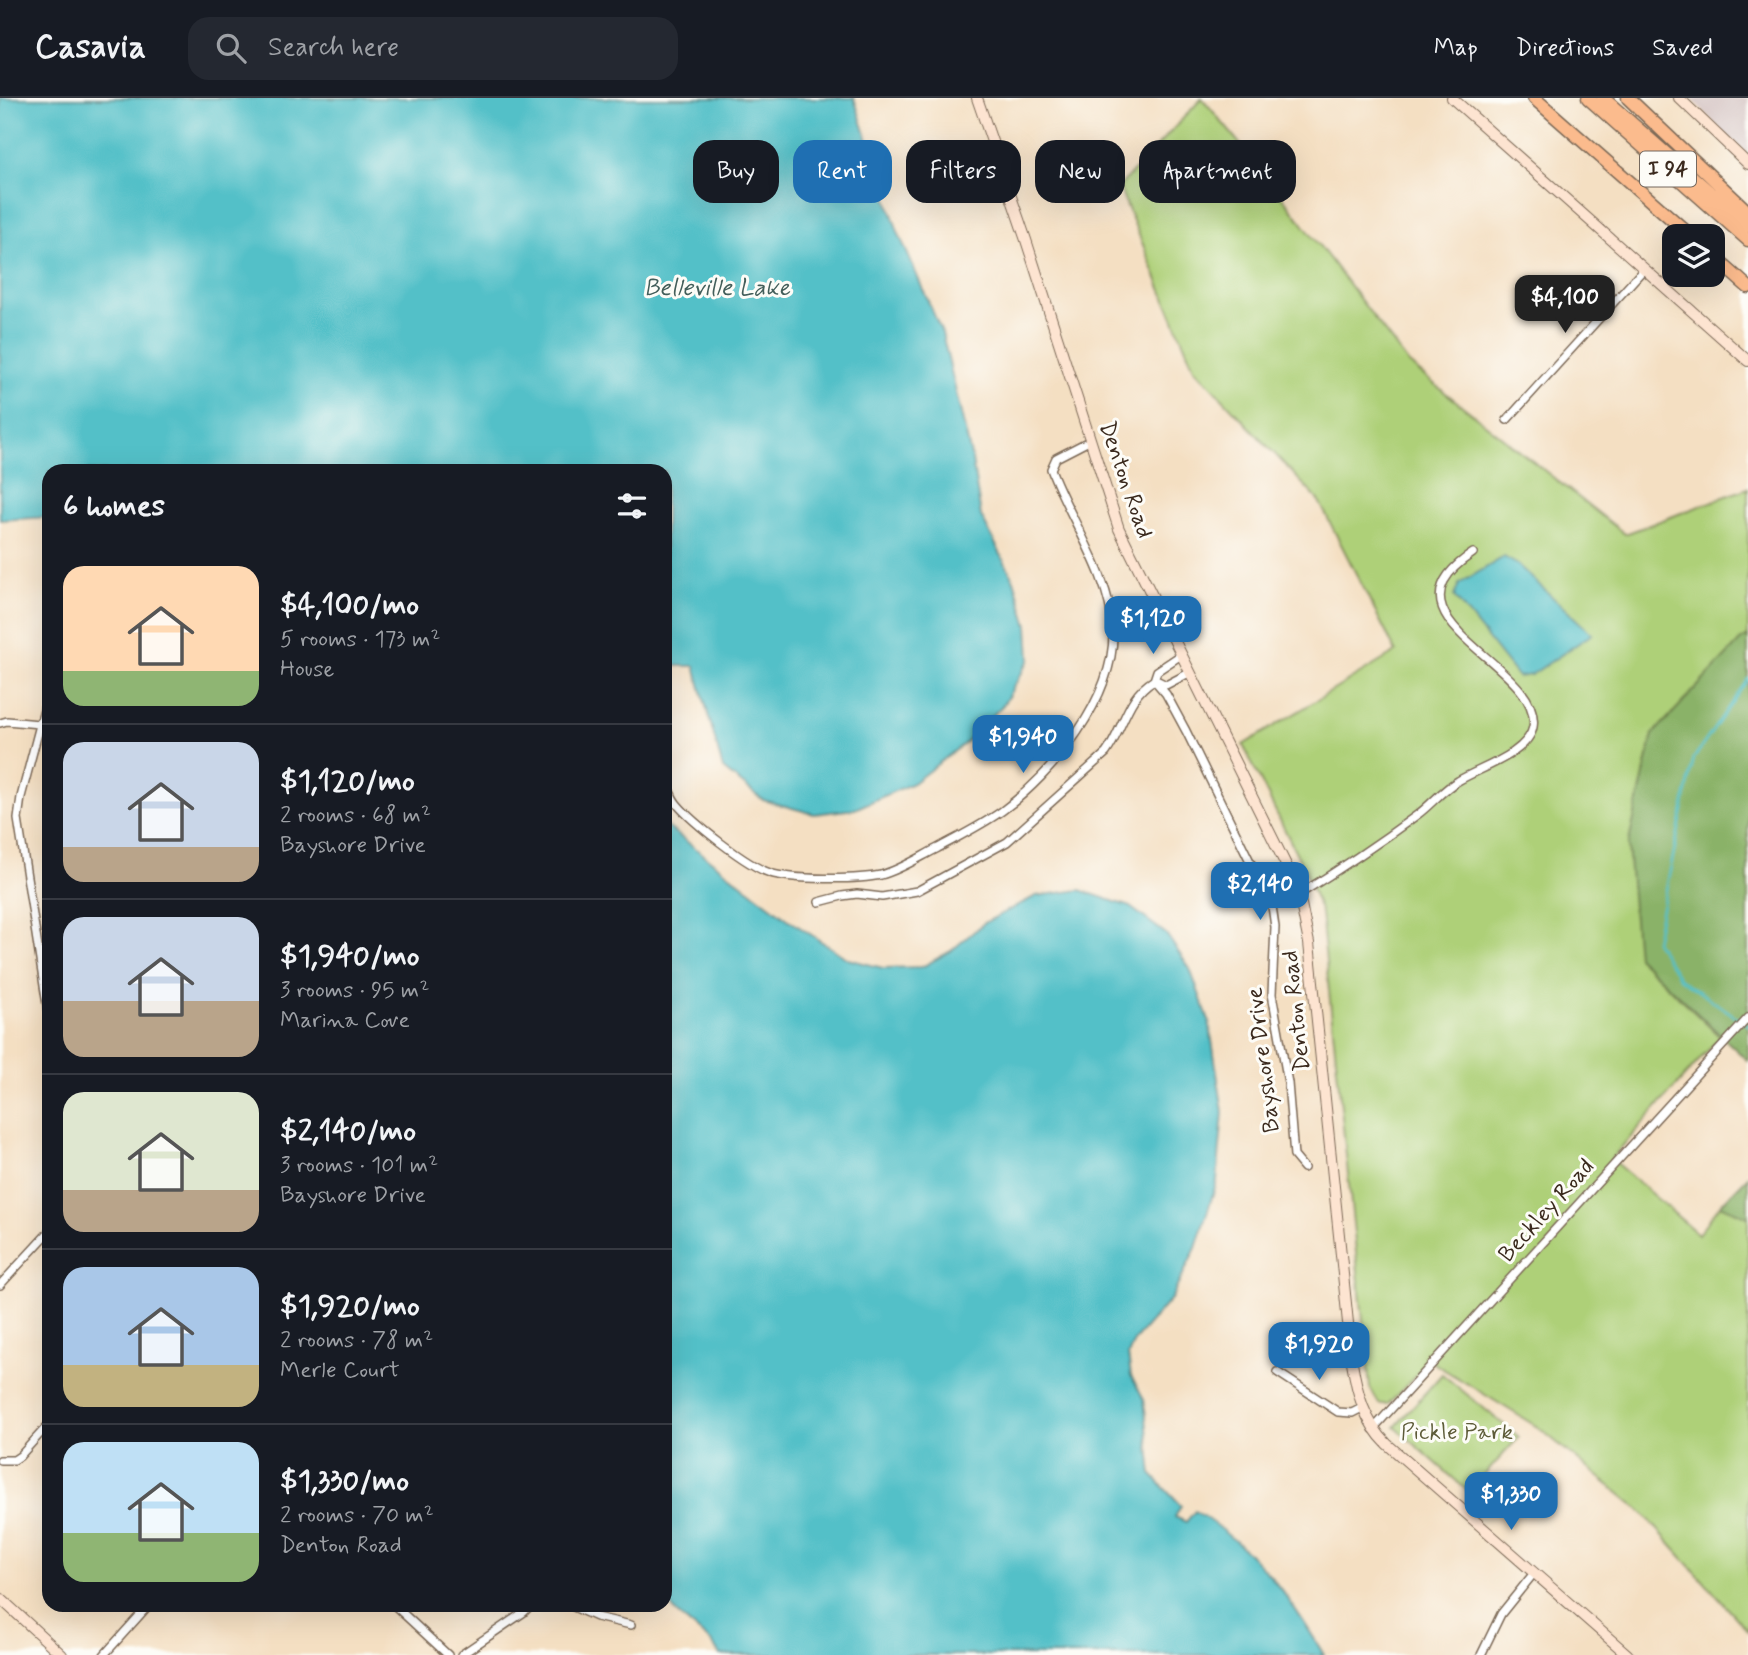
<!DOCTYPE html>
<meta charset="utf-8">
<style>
:root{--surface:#171b24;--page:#242831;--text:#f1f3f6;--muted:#9ea1a6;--line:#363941;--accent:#1f6fb2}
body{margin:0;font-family:Mynerve,sans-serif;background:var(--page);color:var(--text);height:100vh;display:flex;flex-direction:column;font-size:26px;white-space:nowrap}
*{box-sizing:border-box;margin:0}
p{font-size:23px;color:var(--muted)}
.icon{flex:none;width:38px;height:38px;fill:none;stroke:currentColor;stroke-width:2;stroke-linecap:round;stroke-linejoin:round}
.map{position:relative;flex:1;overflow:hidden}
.side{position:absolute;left:42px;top:366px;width:630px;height:1148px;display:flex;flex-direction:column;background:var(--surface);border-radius:21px;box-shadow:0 7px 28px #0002}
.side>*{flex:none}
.hud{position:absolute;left:693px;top:42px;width:665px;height:63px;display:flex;gap:14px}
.tools{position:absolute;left:1662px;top:126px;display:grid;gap:14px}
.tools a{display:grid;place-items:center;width:63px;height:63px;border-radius:14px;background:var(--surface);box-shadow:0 7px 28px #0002;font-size:35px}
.price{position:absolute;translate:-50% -60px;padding:0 16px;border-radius:14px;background:var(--accent);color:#fff;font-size:23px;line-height:46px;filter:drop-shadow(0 2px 4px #0008)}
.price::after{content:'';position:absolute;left:50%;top:42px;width:21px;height:16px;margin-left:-10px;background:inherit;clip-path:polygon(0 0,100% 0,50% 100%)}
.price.current{background:#222;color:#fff}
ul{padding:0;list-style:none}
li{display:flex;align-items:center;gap:21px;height:175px;padding:0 21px}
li+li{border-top:2px solid var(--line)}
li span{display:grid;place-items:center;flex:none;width:196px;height:140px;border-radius:21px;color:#555}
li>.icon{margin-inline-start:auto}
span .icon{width:84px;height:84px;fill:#fffc;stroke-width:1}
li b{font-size:30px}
h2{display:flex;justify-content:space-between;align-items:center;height:84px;padding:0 21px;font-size:30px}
.chip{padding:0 24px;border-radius:21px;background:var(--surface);box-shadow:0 7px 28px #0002;font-size:24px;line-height:63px}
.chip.current{background:var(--accent);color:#fff}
header{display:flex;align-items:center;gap:42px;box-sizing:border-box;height:98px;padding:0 35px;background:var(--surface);border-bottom:2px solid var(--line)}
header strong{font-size:33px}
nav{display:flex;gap:38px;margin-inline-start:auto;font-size:24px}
.search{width:490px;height:63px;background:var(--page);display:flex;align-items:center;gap:18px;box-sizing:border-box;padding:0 24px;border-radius:21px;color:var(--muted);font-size:26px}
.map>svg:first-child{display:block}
.industrial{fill:#d1bfbf}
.green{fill:#aed078;stroke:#747d4b;stroke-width:2}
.forest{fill:#8ab268;stroke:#626e43;stroke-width:2}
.water{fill:#52c0c8;stroke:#467573;stroke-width:2}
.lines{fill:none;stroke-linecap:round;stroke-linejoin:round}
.stream{stroke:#52c0c8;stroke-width:2.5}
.street-casing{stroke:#7c6957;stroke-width:10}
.secondary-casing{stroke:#7c6957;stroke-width:12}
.highway-casing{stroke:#7c6957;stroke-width:15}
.street{stroke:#fff;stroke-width:7}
.secondary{stroke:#fde4d1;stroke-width:10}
.highway{stroke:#fbbb8d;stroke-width:12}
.labels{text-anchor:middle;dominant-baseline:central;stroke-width:6;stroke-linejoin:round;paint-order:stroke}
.shield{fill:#fdfcf7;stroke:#75695f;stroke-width:2}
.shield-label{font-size:21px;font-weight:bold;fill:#3b2a1e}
.street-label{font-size:23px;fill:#3b2a1e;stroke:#fdfcf7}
.park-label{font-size:23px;fill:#5e5c39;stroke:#fdfcf7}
.water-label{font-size:24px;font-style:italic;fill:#435e5a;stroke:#fdfcf7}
</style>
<header>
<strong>Casavia</strong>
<div class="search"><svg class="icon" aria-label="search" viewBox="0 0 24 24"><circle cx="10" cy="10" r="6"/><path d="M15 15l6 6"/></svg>Search here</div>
<nav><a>Map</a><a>Directions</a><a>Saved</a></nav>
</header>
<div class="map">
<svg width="1748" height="1557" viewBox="0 0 1748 1557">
<rect width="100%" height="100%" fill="#fdfcf7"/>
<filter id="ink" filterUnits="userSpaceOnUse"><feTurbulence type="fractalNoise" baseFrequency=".0143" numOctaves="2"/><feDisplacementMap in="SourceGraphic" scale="14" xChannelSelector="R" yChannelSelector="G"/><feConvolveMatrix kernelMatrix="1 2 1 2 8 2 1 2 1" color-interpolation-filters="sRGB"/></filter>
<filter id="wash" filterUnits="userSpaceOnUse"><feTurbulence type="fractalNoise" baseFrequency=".00686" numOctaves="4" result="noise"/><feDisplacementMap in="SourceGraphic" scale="28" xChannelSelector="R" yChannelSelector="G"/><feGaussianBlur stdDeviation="1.57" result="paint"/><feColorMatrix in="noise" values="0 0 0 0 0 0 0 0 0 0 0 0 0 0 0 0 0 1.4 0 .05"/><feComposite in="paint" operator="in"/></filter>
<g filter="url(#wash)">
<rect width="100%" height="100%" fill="#f4dfc2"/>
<path class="industrial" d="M1691,0H1748V56L1717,28Z"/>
<path class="green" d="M1202,0L1269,81L1409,266L1625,436L1748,390V538L1740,543L1637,859L1720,939L1611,1061L1698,1136L1720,1107L1748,1119V1533L1643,1415L1539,1330L1430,1263L1388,1306H1379L1370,1290L1321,815L1306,775L1243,647L1396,554L1319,403L1194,270L1119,89Z
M1442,1276L1519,1339L1469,1394L1395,1329Z"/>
<path class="forest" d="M1748,538V963L1637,859L1628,748L1653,636L1740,543Z
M1748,1078V1119L1720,1107Z"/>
<path class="water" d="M0,0H854L898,134L942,235L972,362L981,418L1014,482L1028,528L1030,561L1003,607L965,645L913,685L855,711L814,716L763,702L723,671L695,568H665V373H49V419L0,422Z
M1504,459L1518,467L1592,536L1531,577L1518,579L1454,498L1459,486Z
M665,727L789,822L848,861L883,870L922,869L951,853L984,825L1036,798L1080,792L1130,809L1166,836L1190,871L1209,923L1223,1014L1217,1083L1196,1150L1171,1201L1134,1243L1128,1257L1131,1278L1144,1301L1152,1377L1181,1408L1175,1419L1186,1424L1195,1413C1255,1451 1289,1497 1324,1557H720L712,1545L676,1515L665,1499Z"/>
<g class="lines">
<path class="stream" d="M1748,581L1694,660L1655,843L1679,880L1748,927"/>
</g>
</g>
<g filter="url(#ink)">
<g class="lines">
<g class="street-casing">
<path id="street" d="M1507,322L1644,171
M1154,582L1166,596L1186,633L1272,808L1275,829L1272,896L1288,985L1294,1058L1304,1070
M1158,583L1166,587L1189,575
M49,593L21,699L18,721L49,920
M0,625L7,623L39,626
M665,682C669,690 671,699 677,706C692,724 747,768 770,775C792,782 857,782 881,777C900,772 920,759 938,750C960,738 982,727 1002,713C1053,676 1115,600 1113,533C1111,478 1070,422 1051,371L1056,360L1089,343
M1298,797C1339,772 1379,745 1417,717C1431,707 1443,691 1458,683C1479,670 1528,656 1533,629C1544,566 1370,522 1473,455
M819,804L842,798L857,796L882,799L917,793L1007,744L1106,655C1124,630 1126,599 1154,582L1157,573L1181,557
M0,1187L49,1134
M1277,1274L1338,1314L1352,1315L1362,1310
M1373,1331L1748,920
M0,1362H14L20,1358L49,1326
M394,1507L448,1557
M569,1507L596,1519L631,1527
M104,1557L149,1507
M461,1557L524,1514L531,1507
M1481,1557L1501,1516L1534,1475"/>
</g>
<g class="secondary-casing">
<path id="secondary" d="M977,0L1026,142L1119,431L1287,769L1301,806L1309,845L1352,1264C1357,1295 1364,1323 1387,1346L1628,1557
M1452,0L1748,263
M1679,0L1748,66
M0,1500L62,1557"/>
</g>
<g class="highway-casing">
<path id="highway" d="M1534,0L1691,138
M1588,0L1748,142
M1603,0L1748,128
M1628,0L1748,114
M1713,158L1748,189"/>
</g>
<use href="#street" class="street"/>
<use href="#secondary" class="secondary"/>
<use href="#highway" class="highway"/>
</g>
</g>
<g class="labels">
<rect class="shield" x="1640" y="53.5" width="56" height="35" rx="5"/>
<g class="shield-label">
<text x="1668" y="71">I 94</text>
</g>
<g class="street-label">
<text transform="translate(1125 382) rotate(71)">Denton Road</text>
<text transform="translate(1297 913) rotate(-96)">Denton Road</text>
<text transform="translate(1264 962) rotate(-97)">Bayshore Drive</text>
<text transform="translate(1547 1113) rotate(-48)">Beckley Road</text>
</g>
<g class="park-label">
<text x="1457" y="1335">Pickle Park</text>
</g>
<g class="water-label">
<text x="717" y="190">Belleville Lake</text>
</g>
</g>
</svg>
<div class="tools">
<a><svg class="icon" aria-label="layers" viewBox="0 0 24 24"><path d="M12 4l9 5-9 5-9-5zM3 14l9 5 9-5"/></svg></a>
</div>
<b class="price current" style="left:1565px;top:237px">$4,100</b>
<b class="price" style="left:1153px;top:558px">$1,120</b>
<b class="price" style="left:1023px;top:677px">$1,940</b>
<b class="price" style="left:1260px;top:824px">$2,140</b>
<b class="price" style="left:1319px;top:1284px">$1,920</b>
<b class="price" style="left:1511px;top:1434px">$1,330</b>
<div class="hud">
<a class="chip">Buy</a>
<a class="chip current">Rent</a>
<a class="chip">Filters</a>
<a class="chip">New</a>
<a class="chip">Apartment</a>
</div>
<section class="side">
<h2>6 homes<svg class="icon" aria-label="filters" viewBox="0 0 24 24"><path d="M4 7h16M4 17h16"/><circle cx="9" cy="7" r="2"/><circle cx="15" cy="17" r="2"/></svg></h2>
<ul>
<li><span style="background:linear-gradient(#ffd9b3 75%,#8fb573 0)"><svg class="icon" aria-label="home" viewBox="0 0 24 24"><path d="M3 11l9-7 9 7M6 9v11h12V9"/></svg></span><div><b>$4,100/mo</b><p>5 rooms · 173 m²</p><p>House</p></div></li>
<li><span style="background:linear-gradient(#c9d6e8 75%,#b9a48a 0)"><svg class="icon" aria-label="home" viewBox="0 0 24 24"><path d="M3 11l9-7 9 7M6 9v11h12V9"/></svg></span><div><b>$1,120/mo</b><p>2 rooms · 68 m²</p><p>Bayshore Drive</p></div></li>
<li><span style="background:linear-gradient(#c9d6e8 60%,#b9a48a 0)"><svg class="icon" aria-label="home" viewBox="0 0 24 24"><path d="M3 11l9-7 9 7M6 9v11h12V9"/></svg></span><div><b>$1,940/mo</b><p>3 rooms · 95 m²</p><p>Marina Cove</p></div></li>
<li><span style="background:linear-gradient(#dfe7d0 70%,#b9a48a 0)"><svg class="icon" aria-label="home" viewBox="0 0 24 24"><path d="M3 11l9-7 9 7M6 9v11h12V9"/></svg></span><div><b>$2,140/mo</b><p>3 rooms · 101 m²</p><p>Bayshore Drive</p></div></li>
<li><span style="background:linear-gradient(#a9c7e8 70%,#c2b280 0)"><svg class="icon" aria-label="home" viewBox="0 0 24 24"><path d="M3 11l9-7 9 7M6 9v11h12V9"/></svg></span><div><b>$1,920/mo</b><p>2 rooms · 78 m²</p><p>Merle Court</p></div></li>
<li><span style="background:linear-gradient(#bfe0f5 65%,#8fb573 0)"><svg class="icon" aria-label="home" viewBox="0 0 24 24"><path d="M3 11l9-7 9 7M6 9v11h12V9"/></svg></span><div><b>$1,330/mo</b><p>2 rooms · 70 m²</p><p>Denton Road</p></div></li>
</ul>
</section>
</div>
